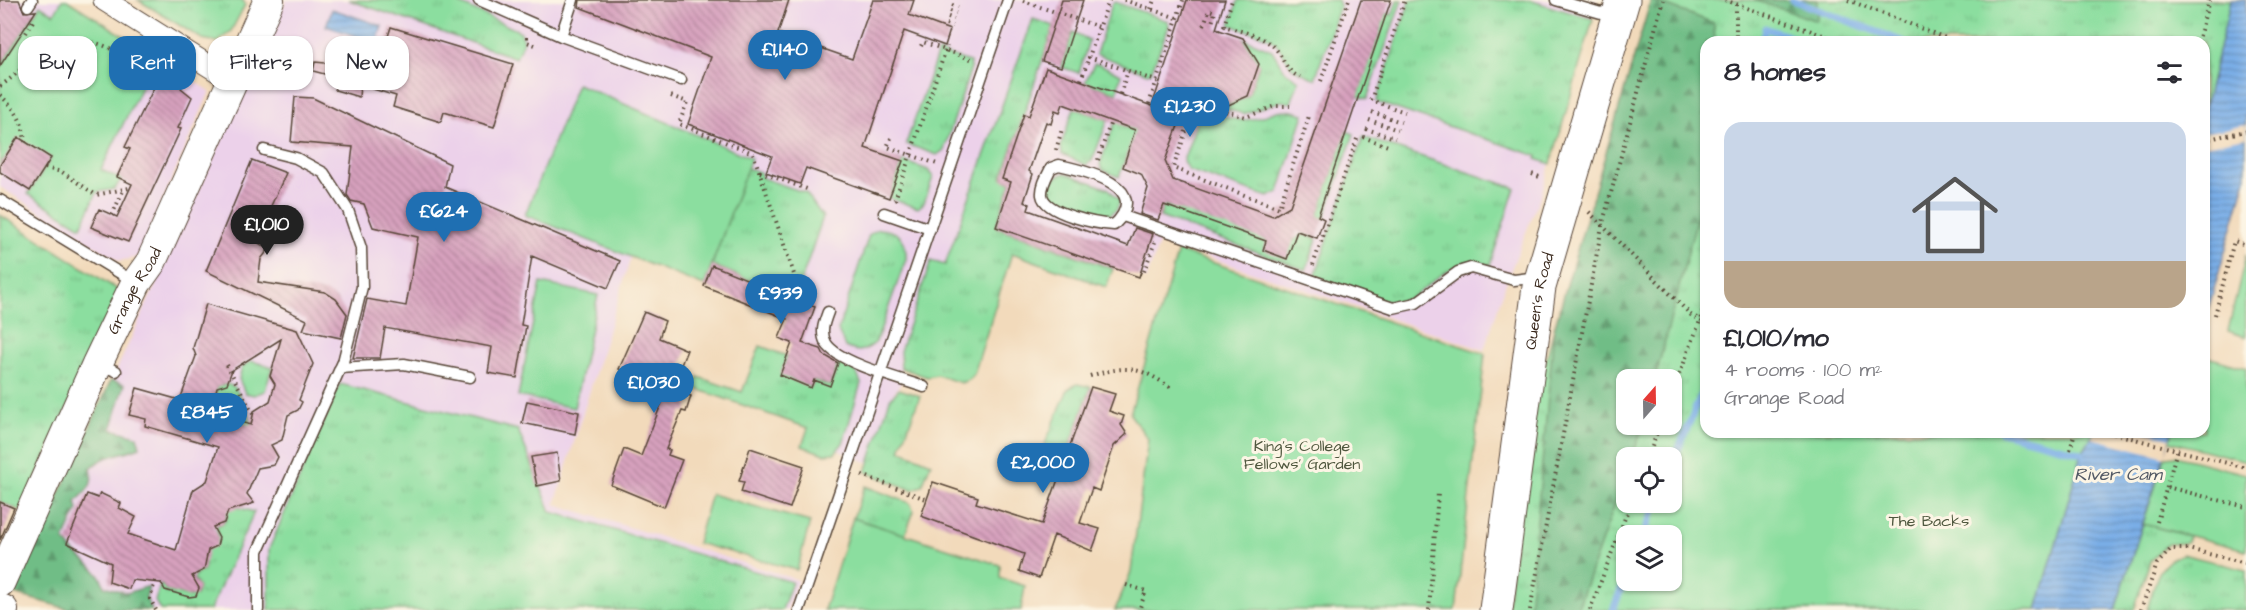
<!DOCTYPE html>
<meta charset="utf-8">
<style>
:root{--surface:#fff;--page:#f2f2f3;--text:#2b2b33;--muted:#7c7c81;--line:#e1e1e2;--accent:#1f6fb2}
body{margin:0;font-family:"Architects Daughter",sans-serif;background:var(--page);color:var(--text);height:100vh;display:flex;flex-direction:column;font-size:22px;white-space:nowrap}
*{box-sizing:border-box;margin:0}
p{font-size:20px;color:var(--muted)}
.icon{flex:none;width:33px;height:33px;fill:none;stroke:currentColor;stroke-width:2;stroke-linecap:round;stroke-linejoin:round}
.map{position:relative;flex:1;overflow:hidden}
.panel{position:absolute;left:1700px;top:36px;width:510px;height:402px;display:flex;flex-direction:column;background:var(--surface);border-radius:18px;box-shadow:0 2px 4px #0004}
.panel>*{flex:none}
.hud{position:absolute;left:18px;top:36px;width:570px;height:54px;display:flex;gap:12px}
.needle{width:39px;rotate:20deg}
.fabs{position:absolute;left:1616px;top:369px;display:grid;gap:12px}
.fabs a{display:grid;place-items:center;width:66px;height:66px;border-radius:12px;background:var(--surface);box-shadow:0 2px 4px #0004;font-size:30px}
.price{position:absolute;translate:-50% -51px;padding:0 14px;border-radius:21px;background:var(--accent);color:#fff;font-size:20px;line-height:39px;filter:drop-shadow(0 2px 3px #0008)}
.price::after{content:'';position:absolute;left:50%;top:36px;width:18px;height:14px;margin-left:-9px;background:inherit;clip-path:polygon(0 0,100% 0,50% 100%)}
.price.selected{background:#222;color:#fff}
ul{padding:0;list-style:none}
li{display:grid;align-content:center;gap:12px;height:318px;padding:0 24px}
li+li{border-top:2px solid var(--line)}
li span{display:grid;place-items:center;height:186px;border-radius:18px;color:#555}
li>.icon{margin-inline-start:auto}
span .icon{width:108px;height:108px;fill:#fffc;stroke-width:1}
li b{font-size:26px}
h2{display:flex;justify-content:space-between;align-items:center;height:72px;padding:0 24px;font-size:26px}
.tag{padding:0 21px;border-radius:18px;background:var(--surface);box-shadow:0 2px 4px #0004;font-size:21px;line-height:54px}
.tag.selected{background:var(--accent);color:#fff}
.map>svg:first-child{display:block}
.built{fill:#ecd1ea}
.grass{fill:url(#grass-tufts);stroke:#63845e;stroke-width:1.5;fill-rule:evenodd}
.forest{fill:url(#forest-firs);stroke:#567452;stroke-width:1.5}
.garden{fill:#8bde9f;stroke:#63845e;stroke-width:1.5}
.water{fill:url(#water-rules);stroke:#5a6c82;stroke-width:1.5}
.pier{fill:#f2dabb}
.lines{fill:none;stroke-linecap:round;stroke-linejoin:round}
.stream{stroke:#7aaee7;stroke-width:7}
.building{fill:url(#building-back-hatch);fill-rule:evenodd}
.lane-casing{stroke:#564436;stroke-width:13}
.street-casing{stroke:#564436;stroke-width:23}
.secondary-casing{stroke:#564436;stroke-width:32}
.primary-casing{stroke:#564436;stroke-width:35}
.path{stroke:#564436;stroke-width:4;stroke-dasharray:1.5 4.5;stroke-linecap:butt}
.lane{stroke:#fff;stroke-width:10}
.street{stroke:#fff;stroke-width:21}
.secondary{stroke:#fff;stroke-width:30}
.primary{stroke:#fff;stroke-width:33}
.labels{text-anchor:middle;dominant-baseline:central;stroke-width:6;stroke-linejoin:round;paint-order:stroke}
.street-label{font-size:16px;fill:#3b2a1e;stroke:#fcf5e5}
.park-label{font-size:16px;fill:#4f573e;stroke:#fcf5e5}
.water-label{font-size:18px;font-style:italic;fill:#515864;stroke:#fcf5e5}
</style>
<div class="map">
<svg width="2246" height="610" viewBox="0 0 2246 610">
<defs>
<pattern id="grass-tufts" width="24" height="20" patternUnits="userSpaceOnUse" patternTransform="scale(1.5)"><rect width="24" height="20" fill="#8bde9f"/><path d="M3 7l-1-3M5 7V3M7 7l1-3M15 17l-1-3M17 17v-4M19 17l1-3" fill="none" stroke="#79bf88"/></pattern>
<pattern id="forest-firs" width="22" height="20" patternUnits="userSpaceOnUse" patternTransform="scale(1.5)"><rect width="22" height="20" fill="#70bd86"/><path d="M5 1l3.5 6h-7zM16 11l3.5 6h-7z" fill="#5d9a6d"/></pattern>
<pattern id="water-rules" width="6" height="5" patternUnits="userSpaceOnUse" patternTransform="scale(1.5)"><rect width="6" height="5" fill="#7aaee7"/><path d="M0 2.5h6" fill="none" stroke="#658ebb"/></pattern>
<pattern id="building-back-hatch" width="6" height="6" patternUnits="userSpaceOnUse" patternTransform="scale(1.5)"><rect width="6" height="6" fill="#d7a1be"/><path d="M-1 5l2 2M0 0l6 6M5-1l2 2" fill="none" stroke="#b0839a"/></pattern>
</defs>
<rect width="100%" height="100%" fill="#fcf5e5"/>
<filter id="ink" filterUnits="userSpaceOnUse"><feTurbulence type="fractalNoise" baseFrequency=".0167" numOctaves="2"/><feDisplacementMap in="SourceGraphic" scale="12" xChannelSelector="R" yChannelSelector="G"/><feConvolveMatrix kernelMatrix="1 2 1 2 8 2 1 2 1" color-interpolation-filters="sRGB"/></filter>
<filter id="wash" filterUnits="userSpaceOnUse"><feTurbulence type="fractalNoise" baseFrequency=".008" numOctaves="4" result="noise"/><feDisplacementMap in="SourceGraphic" scale="24" xChannelSelector="R" yChannelSelector="G"/><feGaussianBlur stdDeviation="1.35" result="paint"/><feColorMatrix in="noise" values="0 0 0 0 0 0 0 0 0 0 0 0 0 0 0 0 0 1.4 0 .05"/><feComposite in="paint" operator="in"/></filter>
<g filter="url(#wash)">
<rect width="100%" height="100%" fill="#f2dabb"/>
<path class="built" d="M0,0H67L210,91L138,257L119,261L0,187Z
M286,0H1597L1542,192L1508,277L1484,350L1160,241L1146,279L963,216L945,266L932,261L899,361L903,380L890,399L869,463L838,450L824,454L802,446L808,428L694,388L698,377L743,392L760,346L787,355L792,343L779,338L789,315L631,257L555,504L798,580L787,610H72L14,594Z"/>
<path class="grass" d="M138,0H243L245,5L231,31L218,42L202,39Z
M349,0H452L521,32L523,42L516,58Z
M1238,0H1338L1340,6L1315,79L1292,68L1277,44L1267,37L1230,25Z
M1397,0H1402L1367,99L1358,96L1386,13L1392,15Z
M1410,0H1529L1593,19L1551,164L1536,159L1537,156L1376,102Z
M1651,0H2231L2204,109V42H1706V432H2094L2037,610H1507L1531,420L1554,329ZM1626,380H1671V424H1626ZM1626,458H1671V502H1626ZM1626,536H1671V580H1626Z
M1115,2L1168,21L1169,26L1151,72L1147,73L1096,54L1112,4Z
M1033,19L1054,26L1002,178L1011,182L996,227L1113,269L1106,287L1012,253L974,374L969,380L961,383L937,375L927,377L901,368L900,351L931,261L945,265Z
M1073,32L1089,40L1079,73L1061,67Z
M1243,38L1272,50L1284,70L1299,80L1291,103L1281,101L1244,114L1222,108L1248,96L1259,65Z
M938,52L970,62L971,68L944,150L937,155L906,144Z
M1094,64H1099L1121,74L1117,93L1085,82Z
M1074,108L1108,120L1092,161L1086,165L1062,154L1061,145Z
M1202,108C1215,113 1230,120 1244,120C1272,119 1272,103 1304,114L1279,192L1268,197L1188,170L1183,161Z
M1115,122L1143,133L1130,147L1119,177L1102,170L1100,164Z
M1346,131L1354,134L1324,219L1318,216Z
M1363,137L1515,188L1490,265C1435,254 1429,305 1390,301C1366,299 1339,284 1315,276Z
M903,161L928,170L933,177L924,203L918,208L889,198Z
M747,168L760,172L762,178L806,193L823,217L795,299L712,265Z
M1065,173L1109,189L1120,201L1117,209L1107,217H1100L1058,203L1049,193C1050,181 1054,177 1065,173Z
M1164,205L1293,241L1304,234L1317,239L1306,270L1160,217Z
M0,215L120,291L21,511L0,502Z
M878,229C899,230 907,238 906,259L876,342C865,352 858,353 845,347L838,330L869,235Z
M760,346L787,356L781,375L811,387L814,380L830,386L839,361L855,369L861,383L843,443L835,453L824,454L802,446L808,428L694,388L698,377L742,392Z
M340,384L518,430L551,512L792,582L782,610H269V549Z
M1077,384L1091,387L1058,479L1034,470L1068,389Z
M899,389L920,396L900,450L931,463L922,486L912,490L866,472L890,399Z
M865,486L910,503L914,511L905,535L853,518Z
M219,502L254,512L210,610H160L155,601L161,583L166,590L188,597L196,596L199,588L194,579L196,574L204,570L205,563L202,555L219,538L216,526L224,523L227,515Z
M2143,524L2189,536L2187,543L2168,544L2150,561L2134,610H2115Z
M2182,554L2246,570V610H2147C2155,585 2155,564 2182,554Z"/>
<path class="forest" d="M1651,0L1714,23L1715,42H1706L1705,187L1655,379L1626,380V424L1644,425L1632,457L1626,458V473L1577,610H1529L1554,329Z
M1754,0H1817V21Z
M111,380L125,384L111,429L137,436L140,447C124,454 103,455 91,468C94,487 88,489 76,502L78,509L64,540C75,558 99,566 104,586L127,593L149,586L146,598L152,610H72L14,594Z"/>
<path class="garden" d="M62,0H67L156,56L101,170L121,179L115,189L97,192L81,227L28,194L51,158L0,165V67L40,5L54,14Z
M577,84L751,158L704,286L525,215Z
M1178,251L1485,354L1456,610H1115L1131,572L1148,439L1130,414Z
M2246,254V337L2228,331Z
M541,283L598,295L574,408L518,396Z
M2204,356L2246,368V461L2169,441L2172,432H2204Z
M251,361L272,367L265,391L254,395L245,393L239,379L242,367Z
M227,384L235,387C246,408 255,416 249,440L226,418L211,413L217,387Z
M1705,385L1706,432H2094L2082,453L2037,610H1613L1626,578V580H1671V536L1643,535L1657,503L1671,502V468Z
M2175,456L2246,474V550L2143,524L2165,457Z
M711,494L810,522L797,570L697,543Z
M853,518L1000,565V578L1025,586L1021,610H824Z"/>
<path class="water" d="M2231,0H2246V179L2204,324V109Z
M332,9L382,26L377,43L326,26Z
M2094,432H2172L2115,610H2037L2082,453Z"/>
<path class="pier" d="M2246,125V138L2204,146V133Z
M2094,432H2147L2170,438L2165,457L2092,438Z"/>
<g class="lines">
<path class="stream" d="M1792,0L1904,42
M1762,42L1765,28L1804,42
M2002,432L2082,453
M1671,467L1706,383
M1643,536L1657,502
M1613,610L1626,577"/>
</g>
<g id="blocks">
<path class="building" d="M0,0H19L24,12L36,11L0,66Z
M580,0H789L778,33L852,59L873,0H914L909,15L950,30L945,46L904,31L865,148L903,161L889,198L806,168L800,184L766,172L772,156L688,124L711,57L579,7Z
M1062,0H1083L1061,67L1042,61Z
M1187,0H1225L1216,29L1243,38L1259,64L1248,96L1222,108L1189,96L1165,161L1173,180L1273,216L1290,206L1361,0H1391L1318,216L1324,219L1317,238L1297,231L1287,259L1263,250L1266,241L1164,205L1158,220L1140,214L1148,188L1141,174L1123,167L1135,130L1063,104L1060,112L1055,110L1051,124L1046,122L1029,171L1033,174L1024,202L1030,204L1028,210L1128,246L1135,228L1153,234L1139,277L996,227L1011,182L1002,179L1024,114L1029,116L1046,68L1152,106Z
M391,27L513,64L494,127L444,112L441,122L393,107L396,96L360,85L359,97L335,90L336,77L313,71L315,62L378,68Z
M166,63L187,76L181,88L192,97L178,128L181,129L128,242L91,227L99,209L117,217L132,184L117,177L130,149L125,147Z
M295,97L313,98L450,164L445,187L620,261L608,288L532,256L521,325L526,326L517,378L488,373L492,347L385,328L380,358H353L367,299L406,306L418,237L373,227L364,204L351,201L347,195L353,147L291,142Z
M18,137L51,158L30,191L0,172V165Z
M252,160L286,173L255,241L269,249L261,259L258,282L325,292L336,299L347,314L341,338L303,330L307,320L206,271Z
M712,265L815,307L802,343L821,349L824,355L838,363L830,386L814,380L811,388L780,375L792,343L779,338L787,319L704,286Z
M206,304L297,330L313,364L299,400L302,402L298,410L288,415L282,440L271,445L278,457L274,465L258,468L247,494L254,503L228,511L224,523L213,527L219,538L217,546L208,550L204,570L192,576L199,588L196,596L189,597L165,590L161,583L132,580L129,589L109,582L111,563L67,543L87,494L98,498L100,493L121,503L119,508L136,517L128,534L176,550L193,490L207,481L218,447L145,426L146,419L129,415L137,388L180,400L196,356L193,348ZM281,339L270,376L275,384L270,401L254,411L251,425L211,413L217,387L227,384L232,370Z
M644,312L665,321L659,338L687,350L671,390L691,396L686,412L682,411L666,449L670,450L668,455L682,460L664,507L611,485L624,449L641,456L667,389L619,369Z
M1091,387L1115,394L1109,411L1124,416L1121,425L1127,434L1114,446L1099,491L1092,488L1080,523L1100,529L1092,551L1054,535L1039,578L1019,571L1024,554L921,516L933,482L978,497L976,503L1042,524Z
M527,401L579,412L575,434L522,423Z
M750,448L804,466L790,508L741,492L744,482L739,481Z
M557,453L561,481L537,486L531,457Z
M0,502L14,508L0,540Z"/>
</g>
</g>
<g filter="url(#ink)">
<use href="#blocks" fill-opacity="0" stroke="#564436" stroke-width="1.5"/>
<g class="lines">
<g class="lane-casing">
<path id="lane" d="M479,0L561,36L681,80
M1556,0L1601,13L1613,9
M28,6L32,0
M561,36L573,0
M1059,165C1087,171 1153,187 1114,225C1098,224 1045,214 1042,195C1041,186 1047,176 1051,168Z
M0,200L133,281
M884,213L930,229
M1123,216L1393,308L1416,303L1458,272L1471,268L1514,280L1538,277
M828,312C824,323 820,332 826,343C838,363 901,379 924,387
M98,364L116,371
M340,368L404,364L470,377
M258,610V551L343,362L362,287L361,248L348,210L324,173L296,158L264,150
M799,610L1008,0"/>
</g>
<g class="street-casing">
<path id="street" d="M104,0L233,81"/>
</g>
<g class="secondary-casing">
<g id="secondary">
<path id="s1" d="M0,582L97,364L136,283L151,262L269,0"/>
<path d="M0,609L3,610"/>
</g>
</g>
<g class="primary-casing">
<g id="primary">
<path id="s2" d="M1496,610L1539,287L1623,0"/>
</g>
</g>
<path class="path" d="M1109,0L1089,57L1159,82
M1124,0L1180,19
M1725,0L1842,42
M1848,0L1956,42
M1023,1L1099,27
M952,5L958,7
M1151,9L1154,0
M950,11L956,13
M948,17L954,19
M946,24L952,26
M1204,25L1209,10L1215,12L1212,23
M1224,26L1232,0
M1218,30L1224,26C1239,31 1261,35 1273,46C1284,56 1284,71 1300,77
M26,33L33,21
M527,37V42L538,46
M1736,42V5
M2198,42L2209,0
M921,46L923,42L971,59
M1081,80L1089,57
M1321,81L1349,0
M0,86C16,76 25,64 39,53C73,24 120,48 147,74
M1120,94L1128,71
M0,95C16,110 23,120 25,142
M671,96L687,102L679,124L753,153L799,289
M1193,99L1196,103L1246,117L1275,106H1290
M1371,100L1405,0
M1376,102L1405,112
M1196,103L1173,168L1279,208L1309,116
M1149,104L1183,0
M1372,112L1401,122
M1369,120L1398,130
M1366,129L1395,138
M1363,137L1391,147
M891,138L887,147L937,164
M2204,140L2246,131
M1056,150L1062,129
M1098,160L1111,121
M45,168L62,172L96,195L129,188
M760,172L807,189
M1532,174L1542,178
M895,200L947,46
M1589,212L1691,315L1706,323
M112,215L123,191
M1313,265L1358,136
M1140,273L1143,274L1155,242
M2215,315L2234,241L2246,245
M227,365L253,414
M1090,376C1129,364 1141,367 1174,390
M1671,397L1700,321L1706,295
M2108,432L2246,468
M2070,450L2075,432
M1648,458L1660,424
M862,475L926,499
M2167,487L2246,507
M2157,522L2177,450
M1126,585L1146,591L1139,610
M156,610L150,599L156,578
M1429,610L1438,493
M1530,610L1602,226L1663,0
M1590,610L1631,502
M2141,610L2157,564L2171,549H2188L2246,563"/>
<use href="#lane" class="lane"/>
<use href="#street" class="street"/>
<use href="#secondary" class="secondary"/>
<use href="#primary" class="primary"/>
</g>
</g>
<g class="labels">
<g class="street-label">
<text stroke="none"><textPath href="#s1" startOffset="321">Grange Road</textPath></text>
<text stroke="none"><textPath href="#s2" startOffset="312">Queen's Road</textPath></text>
</g>
<g class="park-label">
<text x="1302" y="446">King's College<tspan x="1302" dy="18">Fellows' Garden</tspan></text>
<text x="1929" y="521">The Backs</text>
</g>
<g class="water-label">
<text x="2118" y="474">River Cam</text>
</g>
</g>
</svg>
<div class="fabs">
<a><svg class="needle" viewBox="-14 -14 28 28"><path d="M0-13l5 13h-10z" fill="#e53935"/><path d="M0 13l5-13h-10z" fill="#7c7c81"/></svg></a>
<a><svg class="icon" aria-label="locate" viewBox="0 0 24 24"><circle cx="12" cy="12" r="6"/><path d="M12 2v4M12 18v4M2 12h4M18 12h4"/></svg></a>
<a><svg class="icon" aria-label="layers" viewBox="0 0 24 24"><path d="M12 4l9 5-9 5-9-5zM3 14l9 5 9-5"/></svg></a>
</div>
<b class="price" style="left:785px;top:81px">£1,140</b>
<b class="price" style="left:1190px;top:138px">£1,230</b>
<b class="price" style="left:444px;top:243px">£624</b>
<b class="price selected" style="left:267px;top:256px">£1,010</b>
<b class="price" style="left:781px;top:325px">£939</b>
<b class="price" style="left:654px;top:414px">£1,030</b>
<b class="price" style="left:207px;top:444px">£845</b>
<b class="price" style="left:1043px;top:494px">£2,000</b>
<div class="hud">
<a class="tag">Buy</a>
<a class="tag selected">Rent</a>
<a class="tag">Filters</a>
<a class="tag">New</a>
</div>
<section class="panel">
<h2>8 homes<svg class="icon" aria-label="filters" viewBox="0 0 24 24"><path d="M4 7h16M4 17h16"/><circle cx="9" cy="7" r="2"/><circle cx="15" cy="17" r="2"/></svg></h2>
<ul>
<li><span style="background:linear-gradient(#c9d6e8 75%,#b9a48a 0)"><svg class="icon" aria-label="home" viewBox="0 0 24 24"><path d="M3 11l9-7 9 7M6 9v11h12V9"/></svg></span><div><b>£1,010/mo</b><p>4 rooms · 100 m²</p><p>Grange Road</p></div></li>
</ul>
</section>
</div>
